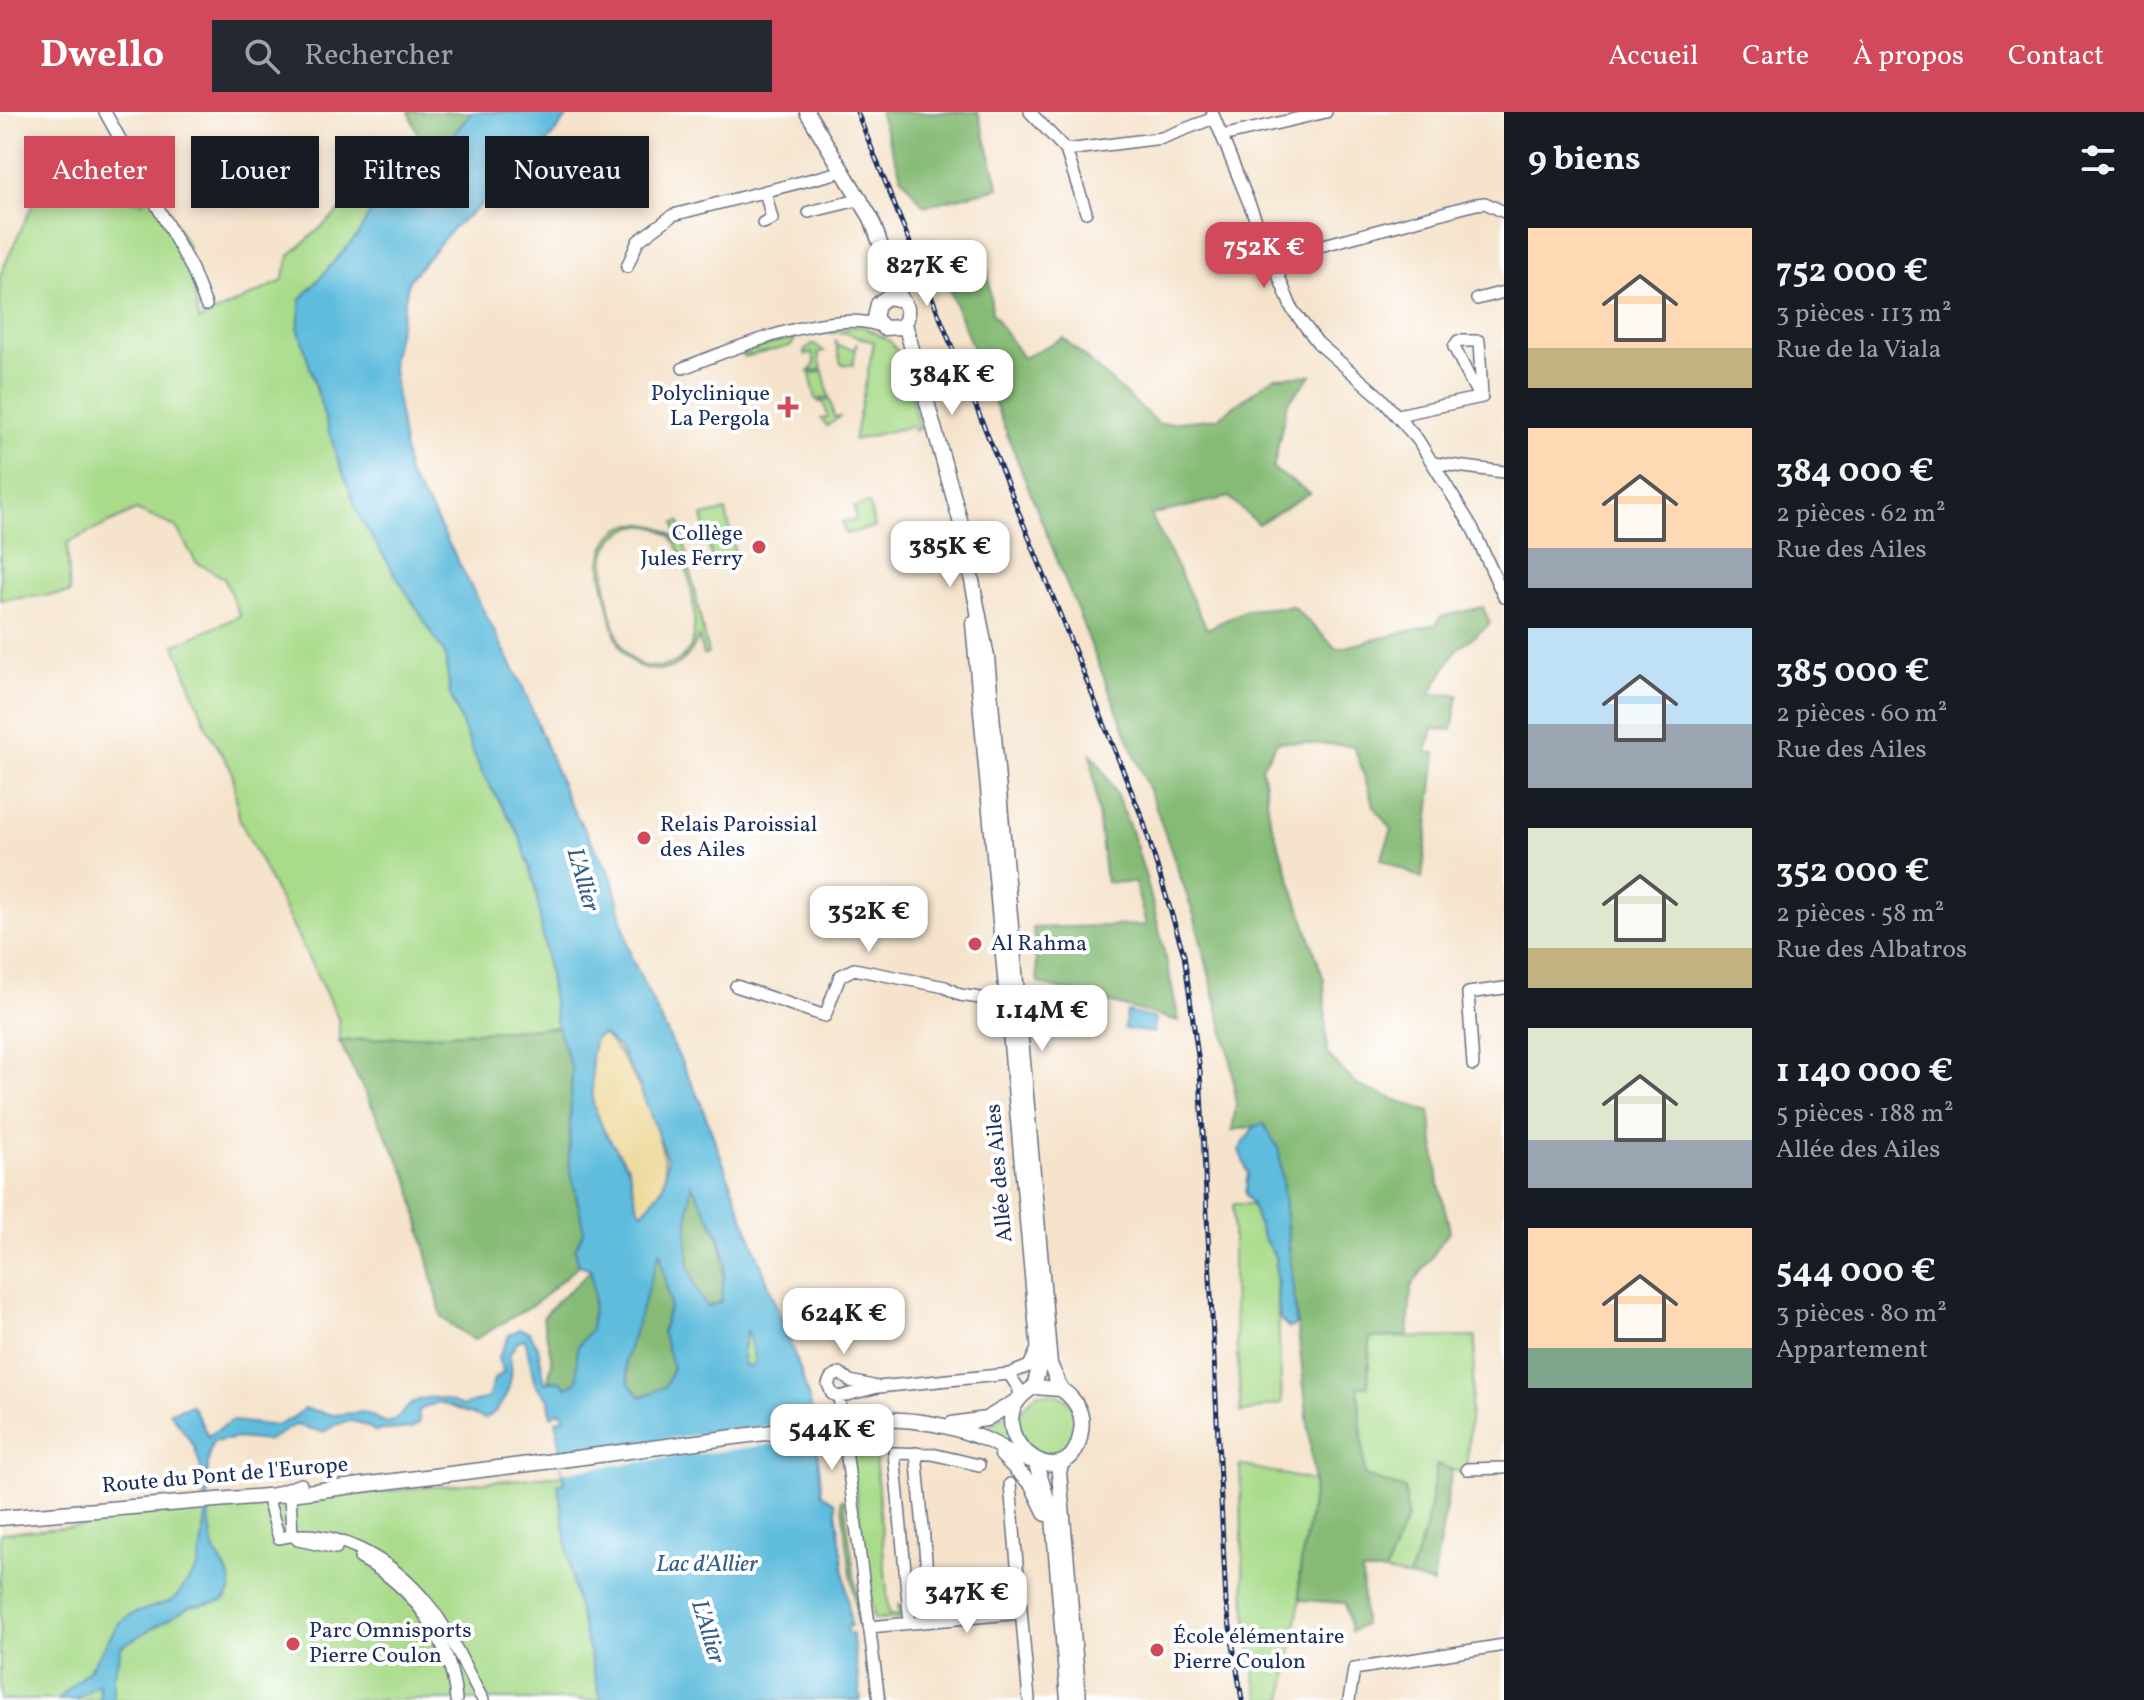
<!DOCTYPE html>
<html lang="fr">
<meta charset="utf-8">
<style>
:root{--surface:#171b24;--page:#242831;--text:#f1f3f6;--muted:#9ea1a6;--accent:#d1495b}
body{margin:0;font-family:Vollkorn,serif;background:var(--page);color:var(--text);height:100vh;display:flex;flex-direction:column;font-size:30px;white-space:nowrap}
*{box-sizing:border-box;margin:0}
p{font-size:26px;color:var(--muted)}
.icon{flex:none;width:44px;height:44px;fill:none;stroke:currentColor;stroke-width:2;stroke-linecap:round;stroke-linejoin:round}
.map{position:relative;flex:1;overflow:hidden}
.panel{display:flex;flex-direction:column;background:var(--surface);width:640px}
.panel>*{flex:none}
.banner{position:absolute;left:24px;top:24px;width:760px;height:72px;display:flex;gap:16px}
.price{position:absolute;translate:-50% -68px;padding:0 18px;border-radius:16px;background:#fff;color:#222;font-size:26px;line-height:52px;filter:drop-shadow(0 2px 4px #0008)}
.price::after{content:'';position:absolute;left:50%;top:48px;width:24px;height:18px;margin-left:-12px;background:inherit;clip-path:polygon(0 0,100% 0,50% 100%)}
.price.active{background:var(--accent);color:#fff}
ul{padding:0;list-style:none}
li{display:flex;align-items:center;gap:24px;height:200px;padding:0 24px}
li span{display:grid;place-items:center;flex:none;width:224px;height:160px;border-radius:0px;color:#555}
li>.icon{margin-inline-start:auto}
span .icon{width:96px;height:96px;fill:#fffc;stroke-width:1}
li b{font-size:34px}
h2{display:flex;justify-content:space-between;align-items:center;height:96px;padding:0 24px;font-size:34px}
.tag{padding:0 28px;border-radius:0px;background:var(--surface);box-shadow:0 4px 12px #0003;font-size:28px;line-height:72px}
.tag.active{background:var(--accent);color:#fff}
header{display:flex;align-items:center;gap:48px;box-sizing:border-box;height:112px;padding:0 40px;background:var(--accent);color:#fff}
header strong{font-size:38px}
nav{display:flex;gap:44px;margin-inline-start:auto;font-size:28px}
.search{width:560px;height:72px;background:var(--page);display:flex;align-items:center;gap:20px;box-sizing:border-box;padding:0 28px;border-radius:0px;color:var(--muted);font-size:30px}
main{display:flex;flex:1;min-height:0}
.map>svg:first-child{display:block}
.green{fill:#a9db8a;stroke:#628574;stroke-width:2;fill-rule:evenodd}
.forest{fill:#86bb76;stroke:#50756a;stroke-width:2}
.sand{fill:#eeda9e;stroke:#84847e;stroke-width:2}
.water{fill:#5fbcdd;stroke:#3d769e;stroke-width:2;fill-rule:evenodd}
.pier{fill:#f5e3cb}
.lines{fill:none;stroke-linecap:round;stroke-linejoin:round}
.minor-casing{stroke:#676e84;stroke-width:14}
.major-casing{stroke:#676e84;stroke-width:17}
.minor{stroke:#fff;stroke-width:11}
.major{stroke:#fff;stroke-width:14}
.rail-casing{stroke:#1b2f5e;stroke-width:5}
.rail{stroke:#fff;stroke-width:2;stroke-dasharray:6;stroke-linecap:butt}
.major-bridge-casing{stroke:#676e84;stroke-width:17;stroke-linecap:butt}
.major-bridge{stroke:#fff;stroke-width:14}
.poi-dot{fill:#d1495b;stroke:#fff;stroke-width:3}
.labels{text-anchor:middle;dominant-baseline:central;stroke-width:8;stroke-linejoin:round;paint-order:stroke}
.poi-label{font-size:22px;fill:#1b2f5e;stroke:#fff;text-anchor:start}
.street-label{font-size:22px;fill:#1b2f5e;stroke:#fff}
.water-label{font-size:24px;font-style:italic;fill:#33608a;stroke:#fff}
</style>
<header>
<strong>Dwello</strong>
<div class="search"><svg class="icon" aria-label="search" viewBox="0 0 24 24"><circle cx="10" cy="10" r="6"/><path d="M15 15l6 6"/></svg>Rechercher</div>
<nav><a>Accueil</a><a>Carte</a><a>À propos</a><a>Contact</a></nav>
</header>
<main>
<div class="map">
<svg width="1504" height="1588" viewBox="0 0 1504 1588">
<rect width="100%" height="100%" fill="#fff"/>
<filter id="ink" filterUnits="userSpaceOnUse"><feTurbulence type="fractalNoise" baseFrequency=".0125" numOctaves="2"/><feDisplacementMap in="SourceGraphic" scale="16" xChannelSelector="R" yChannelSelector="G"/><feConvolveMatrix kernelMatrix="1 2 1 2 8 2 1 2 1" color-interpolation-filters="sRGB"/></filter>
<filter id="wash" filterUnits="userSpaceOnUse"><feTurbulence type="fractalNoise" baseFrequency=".006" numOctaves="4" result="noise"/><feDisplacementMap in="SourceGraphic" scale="32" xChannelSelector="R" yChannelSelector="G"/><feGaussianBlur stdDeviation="1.8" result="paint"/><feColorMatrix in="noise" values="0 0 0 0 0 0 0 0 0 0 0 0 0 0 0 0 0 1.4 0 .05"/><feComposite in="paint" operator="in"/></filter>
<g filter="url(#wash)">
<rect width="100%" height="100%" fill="#f5e3cb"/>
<path class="green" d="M110,0L187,132L199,208L282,169L290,143L369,73L377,90L357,124L301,187L359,404L445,542L450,582L481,659L519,722L535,773L557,915L339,929V908L239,706L232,659L208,618L175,533L240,504L224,466L196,450L176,415L136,398L67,431L70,481L0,488V163L41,74L143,90L142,75Z
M862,214L890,229L902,246L919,317L914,319L912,314L854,328L874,230L846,221H808Z
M790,226L795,227L791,234L744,245L741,242Z
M835,228L837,234L854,237L857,231L853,253L841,252Z
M813,232L824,239L818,241L822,257L809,260L815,252L812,241L805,243L804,239Z
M823,259L829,285L816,288L810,262Z
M830,287L834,305H840L827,314L821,307L828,305L824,291L818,290Z
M869,391L875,415L845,422L842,410L856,407L854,395Z
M726,399L735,442L712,447L702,404Z
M680,410L708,542L703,543L699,525C691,542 680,557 659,558C618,559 614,518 607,487C604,473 599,459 602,445C609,405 653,403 677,427L675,411ZM635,414C648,413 661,415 670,424C689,442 702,517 689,538C673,559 641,562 625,539C613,524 599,455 607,437C612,425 623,418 635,414Z
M1233,1092H1252L1263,1126L1275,1144L1282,1291L1241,1301L1233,1177Z
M748,1215L755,1249L752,1256L745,1254L742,1240Z
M1476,1225L1466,1362L1437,1353L1426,1416L1409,1465L1385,1460L1407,1405L1365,1364L1358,1275L1368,1273L1370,1226Z
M1038,1281C1044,1282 1052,1281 1058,1283C1089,1296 1076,1341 1045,1347C1015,1326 1007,1306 1038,1281Z
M1009,1300L1018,1339L989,1323L990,1313Z
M862,1338L863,1343H868L869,1338L875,1343L889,1503L899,1502L898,1492H903V1506L874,1507L850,1340Z
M1240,1353L1314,1369C1313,1409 1295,1451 1300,1488L1283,1588H1260C1241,1512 1243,1431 1240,1353Z
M562,1363L564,1371H559L573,1475L601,1588H0V1421L83,1414L87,1407Z
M844,1387L861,1513H858L841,1388Z"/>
<path class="forest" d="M409,0H472L443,35L434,53L414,56L377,90L369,73L420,27Z
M879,0H978L999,76L924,94L902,66Z
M988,159L992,201L1023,246L1063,226L1159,312L1218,306L1274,265L1311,263L1287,291L1273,357L1310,381L1258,412L1229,385L1151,403L1207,517L1246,498L1292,494L1337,537L1437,512L1440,505L1483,495L1490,512L1456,538L1430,582L1458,583L1452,618L1433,617L1426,640L1436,641L1422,767L1381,747L1392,717L1375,697L1354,634L1278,629L1262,655L1270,707L1324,868L1327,942L1358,974L1430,1000L1439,1072L1450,1118L1411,1175L1408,1224L1370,1226L1368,1274L1358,1275L1365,1364L1405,1377L1407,1405L1385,1460H1362L1364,1513L1351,1520L1345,1491L1300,1488C1295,1451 1313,1409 1314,1369L1279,1038L1264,1013L1232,1018L1236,992L1231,949L1195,806L1156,696L950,179Z
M1091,642C1137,695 1164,838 1179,909L1038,871L1033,816L1146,813L1135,771L1106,770Z
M557,915L572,957L569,1050L584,1119L575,1137L579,1153L536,1191L474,1228L442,1206L409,1068L339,929Z
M691,1070C718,1122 729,1130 721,1191L706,1195C679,1157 688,1114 691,1070Z
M659,1137L670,1193L662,1220L673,1256L665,1275L641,1285L629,1272L625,1249Z
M591,1157L594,1184L591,1218L577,1235V1270L567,1275L559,1268L548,1269L552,1249L543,1206C556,1185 576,1177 591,1157Z
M1437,1352L1452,1358L1433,1472L1409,1465L1426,1416Z"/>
<path class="sand" d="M602,922C630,945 671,1034 664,1069C662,1080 650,1091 643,1100L638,1096L628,1055L604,1019L593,992L591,944L595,926Z"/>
<path class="water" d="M472,0H571L526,57L452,117L409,168L392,250L408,363L433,401L522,573L568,689L612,765L631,845L700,989L801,1260L814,1305L822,1382L835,1390L851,1514L847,1515L848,1521H852L861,1588H601L573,1475L558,1371H564L556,1309L565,1306L560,1299L551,1304L549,1287L535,1272L525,1227L518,1229L509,1243C516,1266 506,1295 485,1307L439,1290L419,1298V1311L412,1316L374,1319C354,1304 343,1308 323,1320L295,1313L267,1329L237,1326L213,1330C203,1347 209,1419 215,1439C219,1451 231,1460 231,1473C231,1480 228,1484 223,1489L190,1495L122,1534L113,1564V1588H100L99,1572L75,1588H58L90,1556L119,1511L129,1503L174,1488L198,1455L206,1405L201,1356L194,1334L170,1300L192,1293L208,1324L231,1309C263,1310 278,1323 304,1296L334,1303L363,1300L387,1311C398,1308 399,1303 407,1296C423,1280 445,1285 462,1294L488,1286L494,1267L504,1260L498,1247L509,1223L520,1217L529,1220L538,1235L545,1271L559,1268L567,1275L577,1270V1235L591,1218L594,1184L591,1157L579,1153L575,1137L584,1119L569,1050L572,957L557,915L535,773L519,722L481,659L450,582L445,542L359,404L335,340L298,215L301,187L357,124L377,90L414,56L434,53L443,35ZM602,922L618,935L638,970L667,1047L664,1074L643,1100L638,1096L628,1055L604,1019L593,992L591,944L595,926ZM691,1072L720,1124L726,1149L721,1190L707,1195C679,1158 688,1115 691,1072ZM660,1138L670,1193L662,1220L673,1256L665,1275L641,1285L629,1272L625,1249ZM747,1218L755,1249L752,1255L745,1254L742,1240Z
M1127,900L1156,907L1153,921L1124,917Z
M1264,1012L1279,1038L1296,1208L1295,1214L1289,1216L1280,1207L1275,1144L1263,1126L1252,1092L1245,1082L1248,1061L1239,1038L1255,1014Z"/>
<path class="pier" d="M818,1307L820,1326L563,1360L560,1341Z"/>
</g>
<g filter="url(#ink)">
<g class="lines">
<g class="minor-casing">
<path id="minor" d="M105,0L192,157L206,193
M1030,0L1066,38L1162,26L1214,6
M1212,0L1292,197L1318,231L1380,285L1418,328L1472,415L1504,485
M1222,24L1326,0
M1066,38L1086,100
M809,100L862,87
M763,111L772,107L765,79
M1272,147L1476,92L1485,91L1504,100
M627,155L638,129L673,103L844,59
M1477,187L1504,180
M683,256C729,238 833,195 880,214
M1398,303L1482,285L1479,229H1458L1454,235L1479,285
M1433,351L1504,360
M736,874L825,904L840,864L854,857L945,875L960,883L1014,891
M1473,953L1468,881L1504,876
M1009,1262L1019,1277V1287
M878,1275L850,1269L840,1261L831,1266L828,1272L832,1282L839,1285L878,1275L1009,1262L1029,1254L1037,1237
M839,1285L879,1588
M916,1341L929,1480
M1467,1357L1504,1356
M301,1372L267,1384L279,1426C333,1412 394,1449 428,1492C451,1520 465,1557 483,1588
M1010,1372L1029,1588
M284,1379L290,1382L292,1422
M292,1422L298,1428L336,1436
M360,1446C414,1475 451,1527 456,1588
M908,1483L1019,1472
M910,1511L894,1341L932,1342L979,1353
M869,1515L1021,1501
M1349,1588L1354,1557L1504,1533"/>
</g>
<g class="major-casing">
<path id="major" d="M807,0L871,106L898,181L907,196V207L901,215L884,216L875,206L878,192L887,185L901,188
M905,212L960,408L987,545L1050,1252L1061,1277
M973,511L1040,1252L1034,1275
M1034,1275L1061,1277C1075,1287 1084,1301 1081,1319C1070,1398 966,1315 1034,1275Z
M848,1310C894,1304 936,1308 979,1325C998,1331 1011,1345 1031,1348
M952,1312L986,1307L1018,1288
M1002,1343L1032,1373L1046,1402
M1035,1349L1053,1405L1068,1588
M1062,1350L1059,1360L1079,1588
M0,1406L290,1382L561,1348"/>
</g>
<use href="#minor" class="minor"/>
<use href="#major" class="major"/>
<g class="rail-casing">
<path id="rail" d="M857,0L1143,708L1184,843L1200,959L1226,1491L1242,1588"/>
</g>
<use href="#rail" class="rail"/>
<g class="major-bridge-casing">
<path id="major-bridge" d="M561,1348L848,1310"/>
</g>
<use href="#major-bridge" class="major-bridge"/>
</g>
</g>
<g class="poi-dot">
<path d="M784 283h8v8h8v8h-8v8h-8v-8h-8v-8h8z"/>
<circle cx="759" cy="435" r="8"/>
<circle cx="644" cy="726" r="8"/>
<circle cx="975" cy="832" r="8"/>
<circle cx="293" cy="1532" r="8"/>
<circle cx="1157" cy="1538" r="8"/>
</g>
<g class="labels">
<g class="poi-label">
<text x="770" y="282" text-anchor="end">Polyclinique<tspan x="770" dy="25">La Pergola</tspan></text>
<text x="743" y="422" text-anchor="end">Collège<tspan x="743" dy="25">Jules Ferry</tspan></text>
<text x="660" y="713">Relais Paroissial<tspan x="660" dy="25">des Ailes</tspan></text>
<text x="991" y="832">Al Rahma</text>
<text x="309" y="1519">Parc Omnisports<tspan x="309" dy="25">Pierre Coulon</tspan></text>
<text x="1173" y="1525">École élémentaire<tspan x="1173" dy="25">Pierre Coulon</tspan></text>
</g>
<g class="street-label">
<text transform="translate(1000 1061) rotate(-95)">Allée des Ailes</text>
<text transform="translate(225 1364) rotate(-5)">Route du Pont de l'Europe</text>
</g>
<g class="water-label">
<text transform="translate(582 768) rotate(74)">L'Allier</text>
<text x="707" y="1453">Lac d'Allier</text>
<text transform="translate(707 1520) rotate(73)">L'Allier</text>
</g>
</g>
</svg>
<b class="price active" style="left:1264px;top:178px">752K €</b>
<b class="price" style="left:927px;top:196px">827K €</b>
<b class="price" style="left:952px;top:305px">384K €</b>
<b class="price" style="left:950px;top:477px">385K €</b>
<b class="price" style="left:869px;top:842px">352K €</b>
<b class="price" style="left:1042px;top:941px">1.14M €</b>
<b class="price" style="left:844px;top:1244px">624K €</b>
<b class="price" style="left:832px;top:1360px">544K €</b>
<b class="price" style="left:967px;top:1523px">347K €</b>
<div class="banner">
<a class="tag active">Acheter</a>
<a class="tag">Louer</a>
<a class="tag">Filtres</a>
<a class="tag">Nouveau</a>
</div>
</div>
<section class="panel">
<h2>9 biens<svg class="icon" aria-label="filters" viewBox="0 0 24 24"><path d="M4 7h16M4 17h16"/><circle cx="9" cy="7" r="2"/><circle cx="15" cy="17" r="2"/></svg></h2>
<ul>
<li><span style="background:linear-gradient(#ffd9b3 75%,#c2b280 0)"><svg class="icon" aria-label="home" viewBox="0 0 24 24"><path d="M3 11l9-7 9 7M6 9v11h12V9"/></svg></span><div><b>752 000 €</b><p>3 pièces · 113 m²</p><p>Rue de la Viala</p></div></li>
<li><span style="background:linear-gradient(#ffd9b3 75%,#9aa5b1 0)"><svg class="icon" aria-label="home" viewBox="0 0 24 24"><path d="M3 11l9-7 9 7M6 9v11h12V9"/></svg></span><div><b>384 000 €</b><p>2 pièces · 62 m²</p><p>Rue des Ailes</p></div></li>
<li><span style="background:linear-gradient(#bfe0f5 60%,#9aa5b1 0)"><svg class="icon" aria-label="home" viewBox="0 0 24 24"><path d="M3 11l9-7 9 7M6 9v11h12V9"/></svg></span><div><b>385 000 €</b><p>2 pièces · 60 m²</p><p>Rue des Ailes</p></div></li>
<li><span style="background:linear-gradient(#dfe7d0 75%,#c2b280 0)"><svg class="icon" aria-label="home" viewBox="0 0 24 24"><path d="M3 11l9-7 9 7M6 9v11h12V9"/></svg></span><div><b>352 000 €</b><p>2 pièces · 58 m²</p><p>Rue des Albatros</p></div></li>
<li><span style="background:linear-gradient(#dfe7d0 70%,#9aa5b1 0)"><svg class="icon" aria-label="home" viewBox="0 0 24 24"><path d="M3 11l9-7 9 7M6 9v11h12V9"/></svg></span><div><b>1 140 000 €</b><p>5 pièces · 188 m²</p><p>Allée des Ailes</p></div></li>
<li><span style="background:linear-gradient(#ffd9b3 75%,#7fa58c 0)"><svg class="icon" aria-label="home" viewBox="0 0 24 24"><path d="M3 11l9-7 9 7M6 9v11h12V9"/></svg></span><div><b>544 000 €</b><p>3 pièces · 80 m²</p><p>Appartement</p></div></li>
</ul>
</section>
</main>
